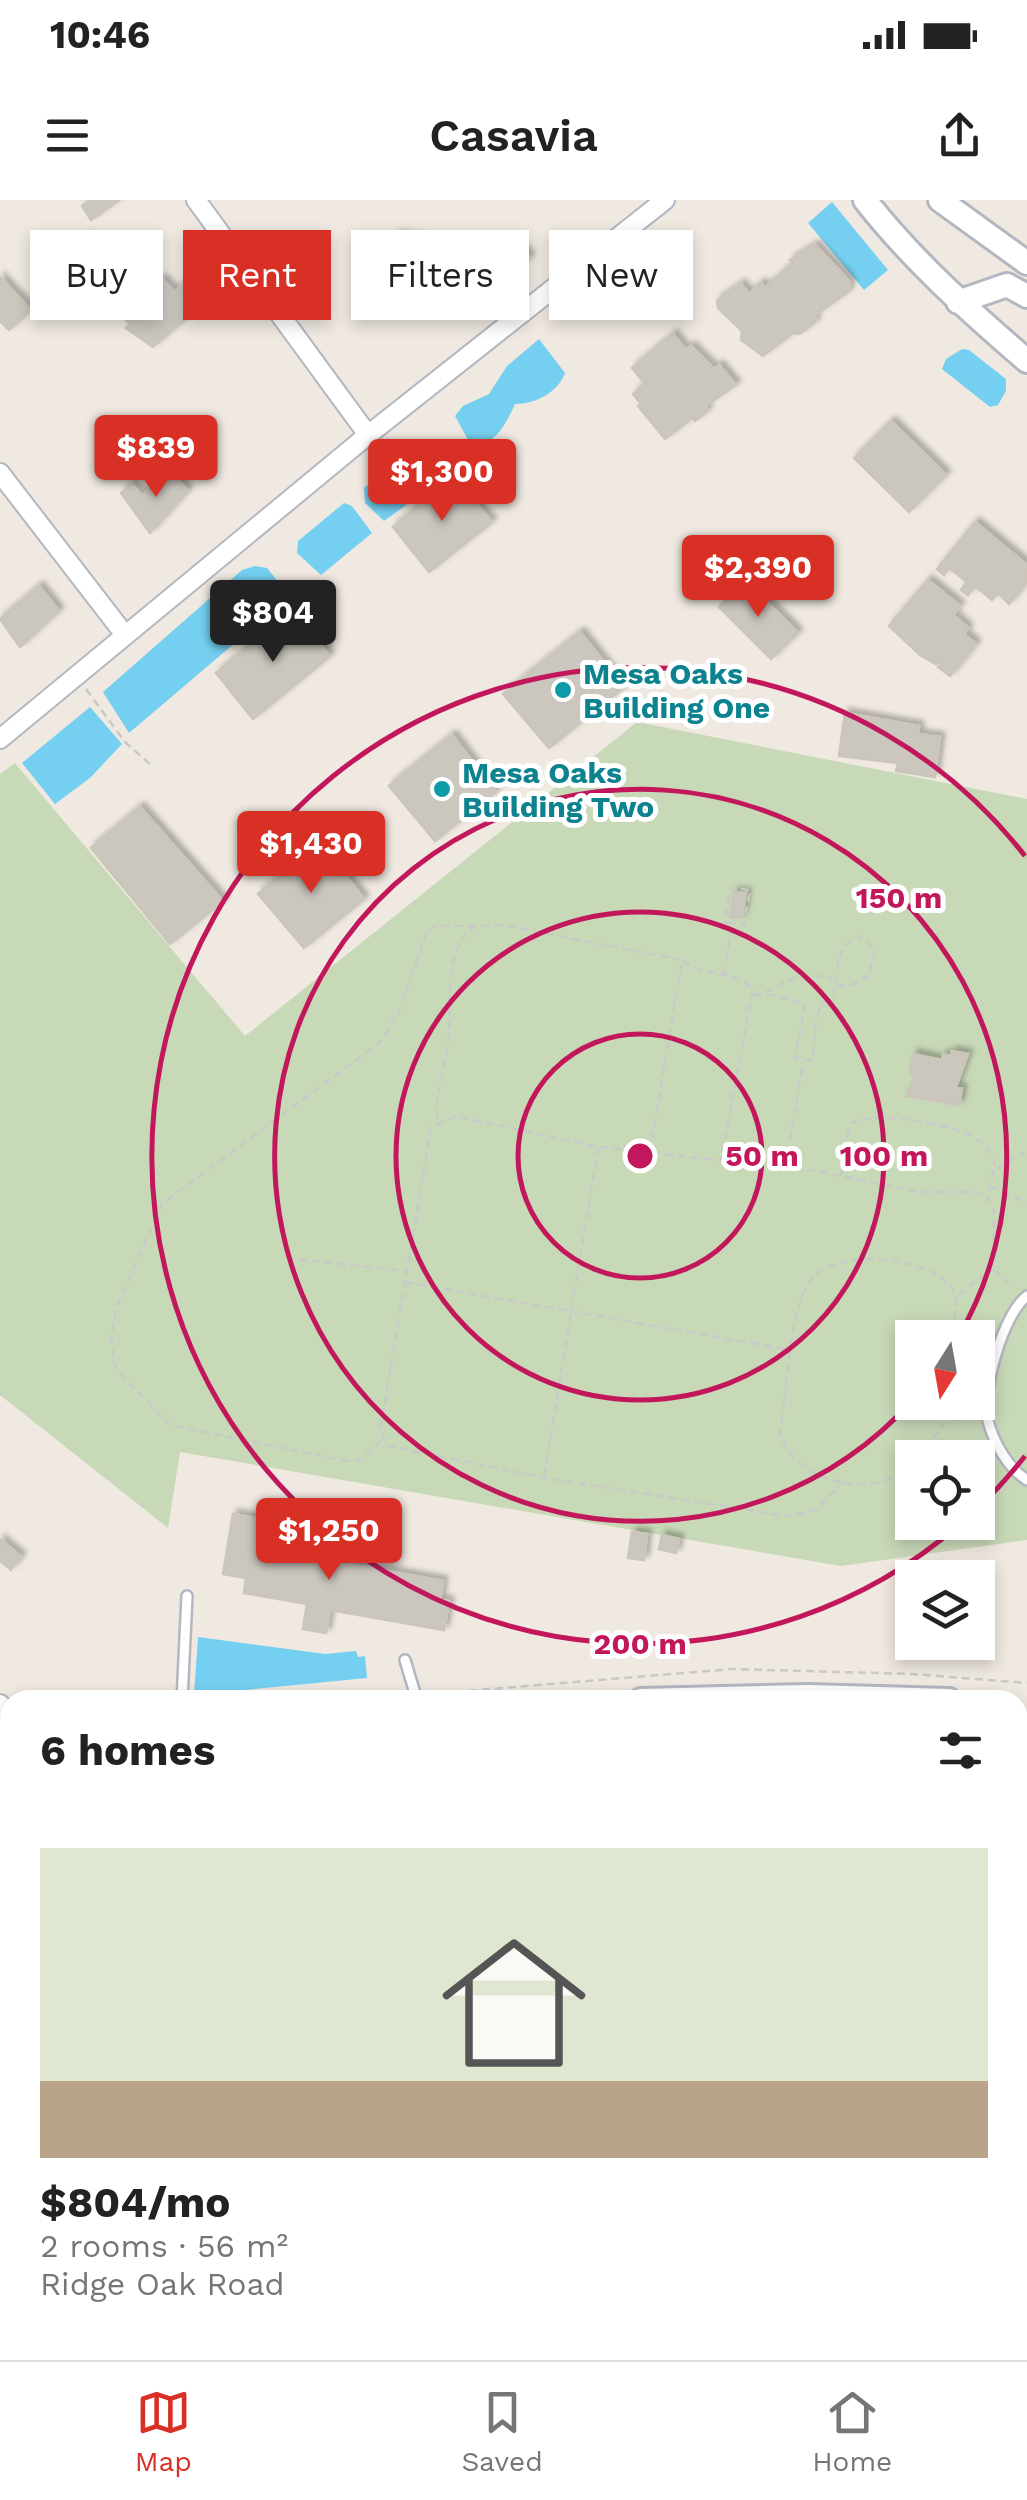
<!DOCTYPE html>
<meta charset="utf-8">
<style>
:root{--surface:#fff;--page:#f2f2f2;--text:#222;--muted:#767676;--line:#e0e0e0;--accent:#d93025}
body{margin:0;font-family:"Work Sans",sans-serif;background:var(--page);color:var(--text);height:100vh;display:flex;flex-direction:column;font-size:38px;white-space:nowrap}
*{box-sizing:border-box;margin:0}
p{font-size:32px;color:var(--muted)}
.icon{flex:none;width:55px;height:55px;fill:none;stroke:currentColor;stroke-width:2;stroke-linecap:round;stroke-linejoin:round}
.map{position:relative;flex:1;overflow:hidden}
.drawer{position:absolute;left:0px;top:1490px;width:1028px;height:670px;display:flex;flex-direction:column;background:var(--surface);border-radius:30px 30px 0 0;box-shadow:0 5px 15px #0003}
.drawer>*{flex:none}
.top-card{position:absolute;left:30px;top:30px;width:968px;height:90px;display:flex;gap:20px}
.needle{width:65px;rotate:191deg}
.fabs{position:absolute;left:895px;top:1120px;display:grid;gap:20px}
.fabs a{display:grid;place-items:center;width:100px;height:100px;border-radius:0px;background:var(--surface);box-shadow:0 5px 15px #0003;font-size:50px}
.price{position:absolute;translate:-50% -85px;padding:0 22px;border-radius:10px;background:var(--accent);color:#fff;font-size:32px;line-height:65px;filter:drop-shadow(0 2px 5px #0008)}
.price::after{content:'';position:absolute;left:50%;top:60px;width:30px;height:22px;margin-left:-15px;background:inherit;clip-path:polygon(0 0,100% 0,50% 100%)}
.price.current{background:#222;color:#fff}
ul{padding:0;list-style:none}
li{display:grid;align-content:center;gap:20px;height:530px;padding:0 40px}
li span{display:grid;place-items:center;height:310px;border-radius:0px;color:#555}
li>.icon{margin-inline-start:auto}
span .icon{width:180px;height:180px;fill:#fffc;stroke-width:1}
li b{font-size:42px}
h2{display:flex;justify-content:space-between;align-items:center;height:120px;padding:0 40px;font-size:42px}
.pill{padding:0 35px;border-radius:0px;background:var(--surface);box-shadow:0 5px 15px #0003;font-size:35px;line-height:90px}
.pill.current{background:var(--accent);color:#fff}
.status{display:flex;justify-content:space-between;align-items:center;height:70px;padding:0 50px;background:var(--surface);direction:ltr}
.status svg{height:28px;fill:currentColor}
header{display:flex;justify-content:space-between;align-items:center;height:130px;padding:0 40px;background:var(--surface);font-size:45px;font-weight:600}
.tabs{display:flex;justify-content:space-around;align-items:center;height:140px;border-top:2px solid var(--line);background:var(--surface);font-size:28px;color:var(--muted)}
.tabs a{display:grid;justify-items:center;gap:5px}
.tabs .current{color:var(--accent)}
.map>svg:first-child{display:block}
.cemetery{fill:#c8d9b8;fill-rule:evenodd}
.water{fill:#75cff0}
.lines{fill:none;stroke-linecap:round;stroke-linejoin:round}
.stream{stroke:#75cff0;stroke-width:5}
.river{stroke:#75cff0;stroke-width:30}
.building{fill:#cbc7bf;stroke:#cbc5ba;stroke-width:2.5;filter:url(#shadow)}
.lane-casing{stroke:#b4b7c1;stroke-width:14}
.street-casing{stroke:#b4b7c1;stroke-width:22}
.secondary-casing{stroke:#b4b7c1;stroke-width:28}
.highway-casing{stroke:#c9c9c9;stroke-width:35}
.path{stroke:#c9c9c9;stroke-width:2.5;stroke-dasharray:8 5;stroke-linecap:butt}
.lane{stroke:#fff;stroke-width:9}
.street{stroke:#fff;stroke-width:18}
.secondary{stroke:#fff;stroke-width:22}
.highway{stroke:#ffa35c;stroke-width:30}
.ring{fill:none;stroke:#c2185b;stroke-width:5}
.culture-dot{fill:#0f9aa8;stroke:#fff;stroke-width:4}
.labels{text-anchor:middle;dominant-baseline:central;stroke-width:10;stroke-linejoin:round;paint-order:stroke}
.culture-label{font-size:30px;font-weight:bold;fill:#0d838f;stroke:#fff;text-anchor:start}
.centre{fill:#c2185b;stroke:#fff;stroke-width:5}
.ring-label{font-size:30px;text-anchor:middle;font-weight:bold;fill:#c2185b;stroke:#fff;stroke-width:10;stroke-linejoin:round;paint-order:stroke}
</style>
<div class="status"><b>10:46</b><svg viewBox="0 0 49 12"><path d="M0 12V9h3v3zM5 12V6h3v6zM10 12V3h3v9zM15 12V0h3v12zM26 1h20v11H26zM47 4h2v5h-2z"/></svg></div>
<header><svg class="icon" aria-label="menu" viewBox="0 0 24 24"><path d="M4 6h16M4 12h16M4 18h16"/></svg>Casavia<svg class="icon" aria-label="share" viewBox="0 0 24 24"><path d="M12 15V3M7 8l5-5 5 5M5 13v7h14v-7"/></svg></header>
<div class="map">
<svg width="1027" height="2160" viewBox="0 0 1027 2160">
<defs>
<filter id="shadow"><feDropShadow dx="4.5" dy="-4.5" stdDeviation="2.5" flood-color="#0004"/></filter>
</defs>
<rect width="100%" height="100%" fill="#efe9e1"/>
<path class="cemetery" d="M637,522L1027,599V1340L841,1366L180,1252L168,1328L0,1195V574L15,563L245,836ZM912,1138H978V1202H912ZM912,1258H978V1322H912Z"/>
<path class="water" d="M832,2L888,70L864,90L808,23Z
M539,139L565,173C558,192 536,204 515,204C506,223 497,244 472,247L455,216L463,206L489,194L507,166Z
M962,149L969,150L1006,179V191L998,205L990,207L942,169L946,159Z
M419,244L428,246L444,271L442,279L384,321L365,303L364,288Z
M344,303L352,306L372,333L321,375L297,353L298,341Z
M255,366L267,368L290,396L129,533L103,492L242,370Z
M90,507L122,544L90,578L55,604L22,563Z
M198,1437L325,1454L356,1451L358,1457L365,1456L367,1478L194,1495Z"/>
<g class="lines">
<path class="stream" d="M341,2150L343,2160"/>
<path class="river" d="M0,1598L10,1608
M1018,1832L1027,1829"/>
</g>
<path class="building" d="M90,0H119L91,20L82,6Z
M396,35L437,42L432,69L419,66L421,58L393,52Z
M89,37L100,55L69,74L58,56L73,47L77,54L81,52L77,45Z
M518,44L530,58L511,73L499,59Z
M815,45L850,82L848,92L815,115V122L800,134L793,133L763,156L741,140L742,131L718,108L717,100L741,84L749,94L761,83L765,88L793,63L790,60Z
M0,77L31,110L9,130L0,121Z
M162,79L175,92L182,85L196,99L189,106L195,111L153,147L126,128L130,124L123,117L129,112L126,108Z
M673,134L686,150L691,146L714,169L719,165L736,185L705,206L708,210L695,221L692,218L665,239L638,206L641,204L633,194L645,184L632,168Z
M891,221L946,275L909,312L854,258Z
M170,271L188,291L150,333L121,293L132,284L142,296Z
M453,277L492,322L429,372L393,327Z
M975,322L1027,365V382L1009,404L998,393L992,400L975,386L968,395L961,390L967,382L949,368L944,375L937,369Z
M745,380L798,433L771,459L719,407Z
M928,380L960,406L953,415L968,428L964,434L976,444L950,476L938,467L944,460L936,464L920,455L889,426Z
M39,386L59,411L20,447L0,419Z
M291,411L330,456L253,519L216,473Z
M580,432L624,487L549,548L503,494Z
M845,513L919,526L918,534L940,537L935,577L896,571L898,563L839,556Z
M452,535L496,592L435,641L389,586Z
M140,607L223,701L170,744L91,648Z
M320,643L364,699L304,748L258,694Z
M734,692L746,693L742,718L730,717Z
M952,851L968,854L956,887L962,888L959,905L906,896L915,878L910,872L913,854L942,860L943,854L951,856Z
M233,1314L273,1321L268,1350L443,1381L440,1400L449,1401L444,1430L330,1410L326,1433L303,1429L307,1404L244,1393L246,1378L223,1374Z
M632,1332L647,1334L644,1360L628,1358Z
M662,1335L679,1339L676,1353L659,1349Z
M0,1339L21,1357L11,1370L0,1361Z
M0,1795L10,1797V1829L0,1826Z"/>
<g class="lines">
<g class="lane-casing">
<path id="lane" d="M1027,1096C1003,1114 981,1192 988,1221C994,1243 1008,1268 1027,1280
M405,1460L417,1500
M182,1500L187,1396"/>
</g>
<g class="street-casing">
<path id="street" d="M196,0L368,235
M0,273L125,435
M0,539L368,235L665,0
M0,1504L10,1514
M0,2009L10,1987"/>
</g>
<g class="secondary-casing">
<path id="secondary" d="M865,0C913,61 968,110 1027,161
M940,0L1027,63
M958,102L1007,85L1027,96
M641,1500L808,1496L949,1500
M1018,1522L1027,1527
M0,1553L10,1552
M1018,1657L1027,1649
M1018,1694L1027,1697
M0,1737H10"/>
</g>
<g class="highway-casing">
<path id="highway" d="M1018,1557H1027
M0,1586L10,1584
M1018,1673L1027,1675
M0,1686H10"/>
</g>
<path class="path" d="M86,489L125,542L152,566
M683,761C703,777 736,770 753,789L721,960
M724,774L732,723L725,722L730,688L750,690L744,724L732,723
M753,796C785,788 785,771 829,777L837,785H852L869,775L875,749L858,736C833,748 840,771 833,792C831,798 825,799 822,804C814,815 815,846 812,860L795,858L805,804L763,793
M437,919C435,892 445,870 448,843C453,809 441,746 476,726L502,725L682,760L650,952
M786,966L803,861
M996,969L1027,951
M841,975L849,925C870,909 951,924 974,937C984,943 990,951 995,961L988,998
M991,987L1027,1003
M286,1058L406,1071
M994,1070L1014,1088
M405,1082L791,1150
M959,1095L991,1070
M945,1202L958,1215
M381,1241L359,1260L346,1261L170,1225L122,1176L114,1163L111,1137L117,1106L162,1004L379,843L398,814L427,731L436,726H476
M917,1258L946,1222L972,1214
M912,1263C879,1303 791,1283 780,1231C787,1195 789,1098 815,1075C844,1049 936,1056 955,1093C960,1103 951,1126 949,1138
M544,1276L598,949
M844,1281L816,1310L786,1316L552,1279L388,1246L380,1231L431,927L456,916L599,947L817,971L919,992H976L988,998L994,1010L993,1069
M430,1494L732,1469L912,1474L1027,1483
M364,1500L402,1497
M1018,1725L1027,1728
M0,1778H10"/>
<use href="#lane" class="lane"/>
<use href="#street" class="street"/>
<use href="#secondary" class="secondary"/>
<use href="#highway" class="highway"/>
</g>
<g class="ring">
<circle cx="640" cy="956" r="122"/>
<circle cx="640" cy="956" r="244"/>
<path d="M912 1201A366 366 0 1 1 959 1136"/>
<path d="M1025 1256A488 488 0 0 1 979 1307M960 1324A488 488 0 1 1 1025 656"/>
</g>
<g class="culture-dot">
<circle cx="563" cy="490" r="10"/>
<circle cx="442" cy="589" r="10"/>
</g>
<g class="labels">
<g class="culture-label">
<text x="583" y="473">Mesa Oaks<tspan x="583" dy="34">Building One</tspan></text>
<text x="462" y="572">Mesa Oaks<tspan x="462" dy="34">Building Two</tspan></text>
</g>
</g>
<circle cx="640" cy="956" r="15" class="centre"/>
<g class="ring-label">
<text x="899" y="708">150 m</text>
<text x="762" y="966">50 m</text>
<text x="884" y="966">100 m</text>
<text x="640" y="1454">200 m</text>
</g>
</svg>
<div class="fabs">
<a><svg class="needle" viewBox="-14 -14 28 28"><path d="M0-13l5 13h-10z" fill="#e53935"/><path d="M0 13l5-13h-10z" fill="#767676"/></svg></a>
<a><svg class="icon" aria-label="locate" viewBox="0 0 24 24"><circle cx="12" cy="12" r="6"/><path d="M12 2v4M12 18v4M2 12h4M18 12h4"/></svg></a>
<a><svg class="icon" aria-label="layers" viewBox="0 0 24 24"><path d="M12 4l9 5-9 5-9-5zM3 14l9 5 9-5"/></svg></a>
</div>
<b class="price" style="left:156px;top:300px">$839</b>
<b class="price" style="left:442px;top:324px">$1,300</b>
<b class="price" style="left:758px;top:420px">$2,390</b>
<b class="price current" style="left:273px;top:465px">$804</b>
<b class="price" style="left:311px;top:696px">$1,430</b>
<b class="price" style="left:329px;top:1383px">$1,250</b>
<div class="top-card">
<a class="pill">Buy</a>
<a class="pill current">Rent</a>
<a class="pill">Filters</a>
<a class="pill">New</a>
</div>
<section class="drawer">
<h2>6 homes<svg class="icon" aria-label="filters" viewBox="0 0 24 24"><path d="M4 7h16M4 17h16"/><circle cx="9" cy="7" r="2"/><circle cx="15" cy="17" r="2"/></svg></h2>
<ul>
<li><span style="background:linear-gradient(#dfe7d0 75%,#b9a48a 0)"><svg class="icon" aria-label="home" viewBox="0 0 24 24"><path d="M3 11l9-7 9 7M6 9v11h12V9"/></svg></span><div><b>$804/mo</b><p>2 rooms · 56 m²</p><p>Ridge Oak Road</p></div></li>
</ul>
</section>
</div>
<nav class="tabs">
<a class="current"><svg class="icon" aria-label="map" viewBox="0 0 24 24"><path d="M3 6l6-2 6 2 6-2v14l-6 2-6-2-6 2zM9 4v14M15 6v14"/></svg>Map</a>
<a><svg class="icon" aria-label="saved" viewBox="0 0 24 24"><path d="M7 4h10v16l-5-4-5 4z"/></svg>Saved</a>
<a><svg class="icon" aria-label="home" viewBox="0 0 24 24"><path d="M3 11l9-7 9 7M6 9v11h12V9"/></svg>Home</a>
</nav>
